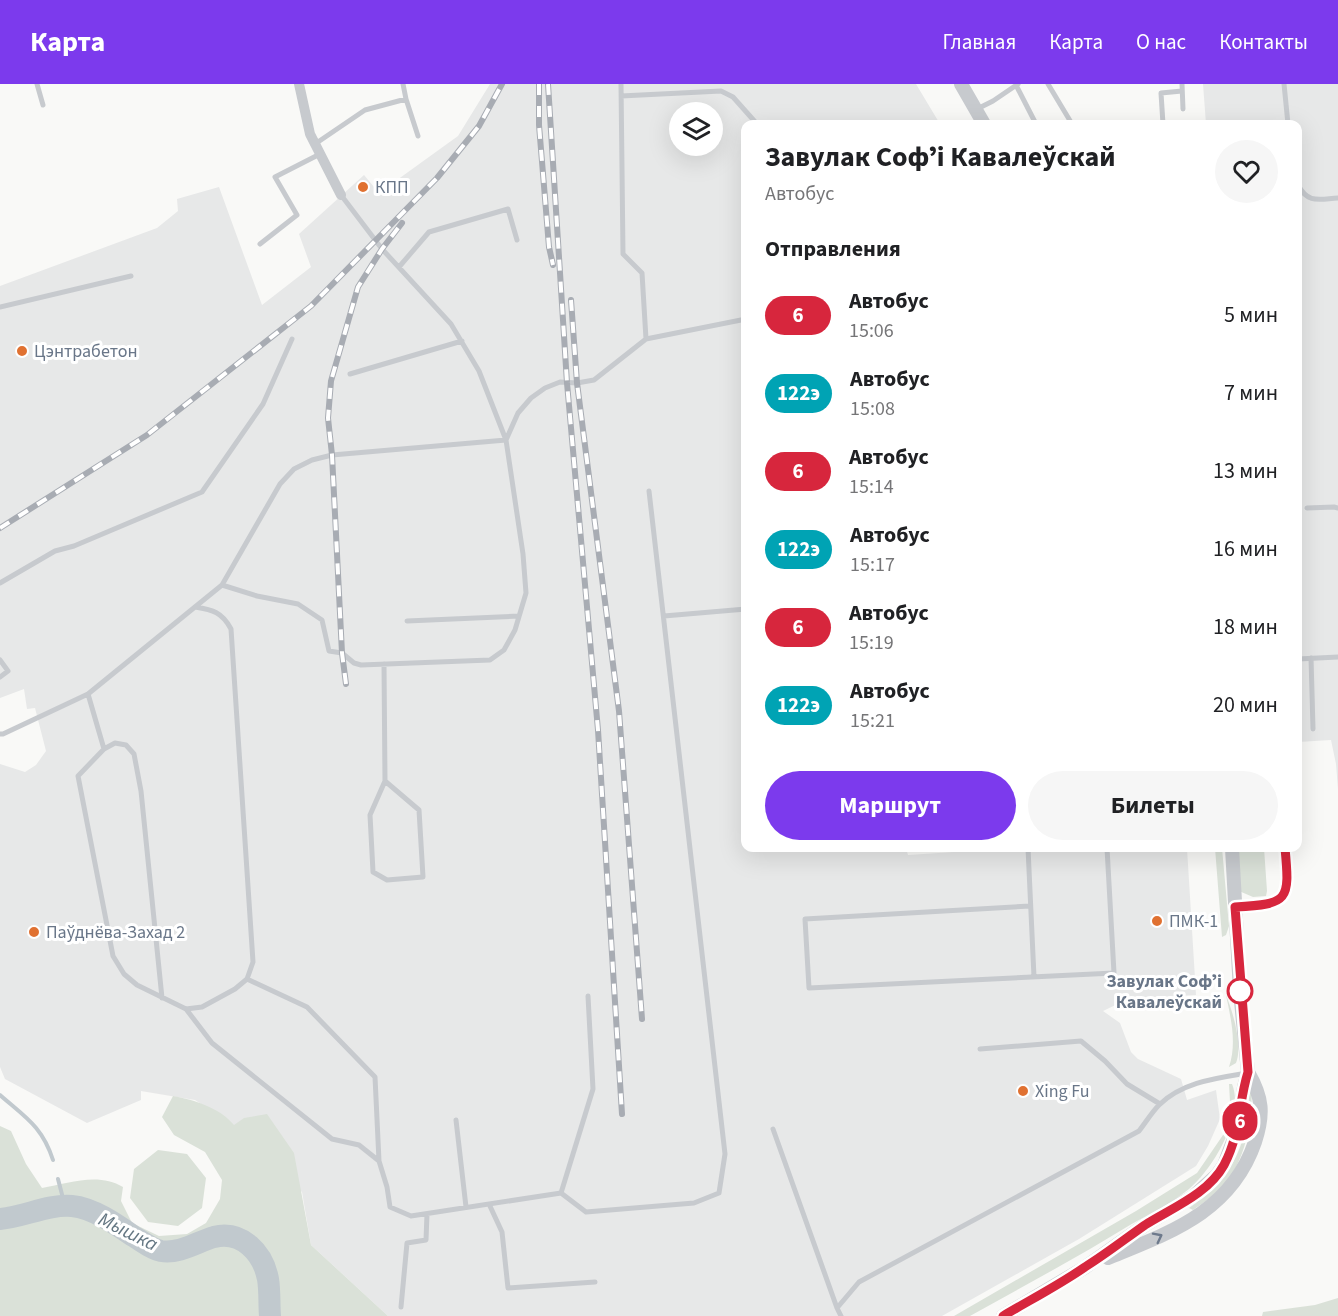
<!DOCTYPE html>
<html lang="ru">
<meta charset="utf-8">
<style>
:root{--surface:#fff;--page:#f6f6f6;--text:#202124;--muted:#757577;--accent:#7c3aed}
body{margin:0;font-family:"Source Sans 3",sans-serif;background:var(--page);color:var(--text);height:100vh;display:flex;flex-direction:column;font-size:22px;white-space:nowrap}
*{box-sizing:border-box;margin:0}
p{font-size:20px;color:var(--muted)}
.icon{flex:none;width:33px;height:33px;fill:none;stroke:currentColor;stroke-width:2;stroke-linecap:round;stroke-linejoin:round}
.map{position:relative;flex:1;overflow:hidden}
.details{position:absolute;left:741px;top:36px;width:561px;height:732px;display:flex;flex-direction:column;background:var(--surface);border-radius:12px;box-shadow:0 6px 24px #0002}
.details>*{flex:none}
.badge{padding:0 12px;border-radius:20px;font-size:21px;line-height:39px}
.buttons{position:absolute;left:669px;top:18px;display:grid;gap:12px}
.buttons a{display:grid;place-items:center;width:54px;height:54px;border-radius:50%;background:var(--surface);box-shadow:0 6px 24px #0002;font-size:30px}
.map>.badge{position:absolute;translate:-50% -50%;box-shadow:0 0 0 3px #fff}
h2{padding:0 24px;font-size:22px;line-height:54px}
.round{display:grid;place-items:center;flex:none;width:63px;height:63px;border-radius:32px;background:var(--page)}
.summary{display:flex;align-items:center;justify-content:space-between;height:102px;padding:0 24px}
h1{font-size:28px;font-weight:700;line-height:45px}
.button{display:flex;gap:12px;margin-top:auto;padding:12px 24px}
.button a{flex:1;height:69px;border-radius:36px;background:var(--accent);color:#fff;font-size:24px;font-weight:700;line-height:69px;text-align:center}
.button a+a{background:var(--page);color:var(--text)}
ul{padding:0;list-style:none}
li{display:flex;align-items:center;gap:18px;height:78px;padding:0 24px}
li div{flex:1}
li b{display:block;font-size:22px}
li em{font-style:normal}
li .badge{min-width:66px;font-weight:700;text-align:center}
header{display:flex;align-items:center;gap:36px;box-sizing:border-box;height:84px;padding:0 30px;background:var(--accent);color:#fff}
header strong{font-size:28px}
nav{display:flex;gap:33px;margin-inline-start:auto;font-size:21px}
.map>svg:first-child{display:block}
.built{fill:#e7e8e8;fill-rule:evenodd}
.green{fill:#dae1d8}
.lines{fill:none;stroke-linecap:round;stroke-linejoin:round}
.stream{stroke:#c1c9ce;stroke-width:4}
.river{stroke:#c1c9ce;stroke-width:22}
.service{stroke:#c7cace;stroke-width:5}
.minor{stroke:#c7cace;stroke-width:10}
.tertiary{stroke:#c7cace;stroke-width:14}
.rail-casing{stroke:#a8acb3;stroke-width:6}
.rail{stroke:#fff;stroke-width:4;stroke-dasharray:11;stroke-linecap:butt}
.oneway{stroke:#6e7a8c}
.line-casing{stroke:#fff;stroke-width:14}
.line{stroke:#d7263d;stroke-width:9}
.poi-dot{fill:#e07131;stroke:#fff;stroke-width:2}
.stop-dot{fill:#fff;stroke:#d7263d;stroke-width:3}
.labels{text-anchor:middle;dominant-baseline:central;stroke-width:6;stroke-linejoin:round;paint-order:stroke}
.poi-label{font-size:18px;fill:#697688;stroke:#fff;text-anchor:start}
.stop-label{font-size:18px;font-weight:bold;fill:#697688;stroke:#fff;text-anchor:end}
.water-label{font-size:20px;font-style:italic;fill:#657783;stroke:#fff}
</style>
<header>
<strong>Карта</strong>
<nav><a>Главная</a><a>Карта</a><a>О нас</a><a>Контакты</a></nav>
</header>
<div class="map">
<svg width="1338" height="1232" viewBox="0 0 1338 1232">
<rect width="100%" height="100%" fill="#f9f9f7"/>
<path class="built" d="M490 0H916L940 40H746V764H906L908 771 1015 764H1187L1196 911 1128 915 1103 927 1120 939 1131 968 1138 975 1181 995 1187 1016 1216 1006 1220 1035 1208 1062 1196 1082 1079 1155 942 1232H388L311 1161 302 1108 234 1042 195 1016 141 1007V1016L87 1039 5 995 0 983V680L25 688 36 681 46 667 35 624 27 625 24 605 0 614V202L157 144 178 127 177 115 219 103 262 221 311 183 299 150 364 91 379 109 458 52ZM680 28H712V62H680Z
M1203 0H1338V705L1336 680 1331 656 1298 658V40H1206Z"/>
<path class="green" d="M1215 764H1222L1229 842 1226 851 1222 853Z
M1237 764H1264L1267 807 1266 812 1253 813 1239 807Z
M1226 911C1233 928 1243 962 1236 979L1229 983C1237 959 1231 935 1226 911Z
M1229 1000H1232C1245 1031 1213 1085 1189 1105 1172 1119 1150 1130 1130 1141 1078 1173 1024 1202 970 1232H954L1136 1127 1197 1089 1223 1051 1230 1018Z
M1251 1002C1254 1033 1245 1080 1222 1103 1214 1112 1203 1119 1193 1126L1189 1124C1232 1095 1252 1056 1247 1004Z
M173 1012C195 1016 220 1024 234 1041L244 1034 267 1030 294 1069 311 1161 388 1232H0V1042L11 1047 26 1080 42 1104C68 1099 99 1088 123 1103L121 1117 132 1139 159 1152 187 1150 206 1139 220 1115 222 1096 205 1068 174 1051 162 1033Z
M158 1066 187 1070 206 1094 202 1124 178 1142 148 1138 130 1114 134 1085Z
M1338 1214V1232H1262L1263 1228 1315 1221Z"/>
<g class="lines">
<path class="stream" d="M0 1011C25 1033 42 1042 53 1076
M58 1095 65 1122"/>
<path class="river" d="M0 1135C24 1133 48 1120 72 1122 93 1124 116 1140 133 1152 142 1157 151 1165 161 1167 180 1170 197 1158 214 1153 242 1146 263 1169 268 1195 270 1207 269 1220 270 1232"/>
<path class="service" d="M37 0 43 21
M403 0 406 15
M621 0 623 170 642 189 646 255
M1048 0 1072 40
M1182 0 1183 25
M1284 0 1288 40
M1016 1 1036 40
M621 12 721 7 733 13 757 40
M977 25 993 17 1018 0
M1163 40 1161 9 1182 7
M315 60 365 26 406 15 418 52
M1298 101C1308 120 1319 115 1338 114
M260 160 297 131 275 93 320 70
M399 183 429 148 508 125 517 156
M0 223 131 192
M350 290 462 257
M506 356 518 329 531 314 545 304 560 298 577 299 594 296 646 255 746 235
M1307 424 1334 423 1338 424
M0 499 55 467 74 462 202 408 263 320 292 255
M222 501 257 512 298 520 322 536 329 567 342 569 354 579 361 581 490 576 504 566 515 546 526 509 523 470 506 356 479 287 451 240 382 165 341 111
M664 532 746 525
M407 537 519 532
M1311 574 1313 645
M1298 575 1338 573
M0 576 8 587 0 593
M384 580 385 697 370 731 373 788 387 796 423 793 419 726 385 697
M88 610 104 665 78 692 113 872 124 890 137 901 186 925 202 923 235 905 247 895 253 878 231 545C222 528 213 526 195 523
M0 650H3L88 610 222 501 280 400 294 385 312 376 332 371 506 356
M104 665 115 659 126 661 134 670 141 707 162 914
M1028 764 1034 893
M1030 822 805 835 809 904 1114 889 1107 764
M1237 822C1247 822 1261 823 1271 820 1294 813 1286 781 1285 764
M247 895 307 923 375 993 379 1077
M186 925 212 959 332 1055 359 1061 379 1077 387 1103 390 1123 411 1132 561 1109 593 1005 588 912
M980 965 1081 957 1105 977 1127 1000 1160 1020
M456 1036 466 1123
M773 1045 837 1224
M561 1109 586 1128 694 1119 719 1109 725 1070 649 407
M489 1120 502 1148 508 1204 595 1198
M401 1223 407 1159 426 1156 427 1130
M841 1232 837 1224 859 1198 1139 1047C1146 1038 1152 1028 1159 1021 1182 998 1217 994 1247 989"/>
<path class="minor" d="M299 0 310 50 341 111"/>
<path class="tertiary" d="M961 0 984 40
M1108 1174C1171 1148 1231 1128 1255 1058 1264 1030 1263 1014 1248 988
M1003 1232 1084 1184 1145 1141 1194 1112 1217 1091 1224 1081 1237 1047 1244 1003 1248 988 1240 907 1232 764"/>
<defs>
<path id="rail" d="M539 0V41L549 163 553 181
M548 0 567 299 598 646 622 1030
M571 216 577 299 619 627 642 935
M0 444 147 351 311 222 437 94 479 42 502 0
M346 600 342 569 332 371 328 334 331 297 358 203 382 165 402 139"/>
</defs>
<use href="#rail" class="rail-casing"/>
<use href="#rail" class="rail"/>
</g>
<defs><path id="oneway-chevron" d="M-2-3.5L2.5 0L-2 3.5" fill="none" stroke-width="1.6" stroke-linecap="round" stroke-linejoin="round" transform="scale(1.5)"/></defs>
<use class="oneway" href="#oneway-chevron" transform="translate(1158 1153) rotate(-27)"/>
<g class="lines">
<defs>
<path id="line" d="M1003 1232C1030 1216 1059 1201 1085 1183 1106 1170 1125 1155 1145 1141 1172 1124 1208 1110 1224 1081 1241 1049 1238 1020 1248 988L1235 823C1289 820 1290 817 1285 764"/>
</defs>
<use href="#line" class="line-casing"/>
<use href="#line" class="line"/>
</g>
<g class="poi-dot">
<circle cx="363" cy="103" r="6"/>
<circle cx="22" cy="267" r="6"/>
<circle cx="1157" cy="837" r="6"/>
<circle cx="34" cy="848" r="6"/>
<circle cx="1023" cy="1007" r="6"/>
</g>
<circle class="stop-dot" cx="1240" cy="907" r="12"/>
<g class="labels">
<g class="poi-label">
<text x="375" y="103">КПП</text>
<text x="34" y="267">Цэнтрабетон</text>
<text x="1169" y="837">ПМК-1</text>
<text x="46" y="848">Паўднёва-Захад 2</text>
<text x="1035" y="1007">Xing Fu</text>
</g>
<g class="stop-label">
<text x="1222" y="897">Завулак Софʼі<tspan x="1222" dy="21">Кавалеўскай</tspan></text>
</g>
<g class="water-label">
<text transform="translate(128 1148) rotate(26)">Мышка</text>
</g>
</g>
</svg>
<div class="buttons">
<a><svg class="icon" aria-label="layers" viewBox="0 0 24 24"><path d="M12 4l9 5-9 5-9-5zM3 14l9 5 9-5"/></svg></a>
</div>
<b class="badge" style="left:1240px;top:1037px;background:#d7263d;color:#fff">6</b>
<section class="details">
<div class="summary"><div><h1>Завулак Софʼі Кавалеўскай</h1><p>Автобус</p></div><a class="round"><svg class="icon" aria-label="heart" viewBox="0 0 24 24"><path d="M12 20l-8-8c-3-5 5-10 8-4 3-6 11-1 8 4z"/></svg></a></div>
<h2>Отправления</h2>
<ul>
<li><span class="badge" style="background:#d7263d;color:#fff">6</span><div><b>Автобус</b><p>15:06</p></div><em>5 мин</em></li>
<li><span class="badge" style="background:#00a3b4;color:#fff">122э</span><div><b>Автобус</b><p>15:08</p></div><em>7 мин</em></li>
<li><span class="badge" style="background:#d7263d;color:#fff">6</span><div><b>Автобус</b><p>15:14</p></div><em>13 мин</em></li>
<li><span class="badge" style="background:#00a3b4;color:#fff">122э</span><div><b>Автобус</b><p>15:17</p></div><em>16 мин</em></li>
<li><span class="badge" style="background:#d7263d;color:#fff">6</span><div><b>Автобус</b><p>15:19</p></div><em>18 мин</em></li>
<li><span class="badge" style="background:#00a3b4;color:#fff">122э</span><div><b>Автобус</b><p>15:21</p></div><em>20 мин</em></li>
</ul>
<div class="button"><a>Маршрут</a><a>Билеты</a></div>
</section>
</div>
